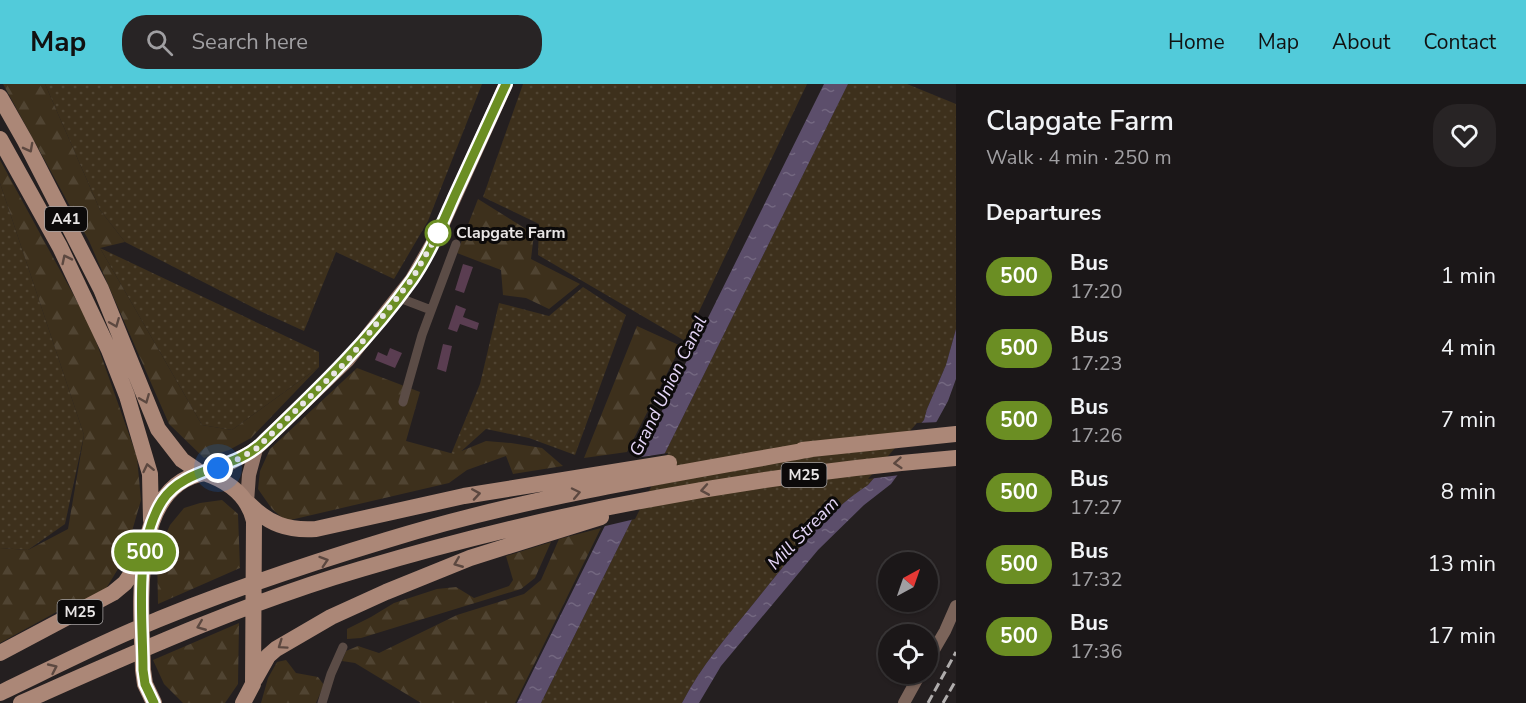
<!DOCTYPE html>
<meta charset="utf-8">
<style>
:root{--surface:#1b1718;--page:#282425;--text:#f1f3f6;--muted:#a09fa2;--line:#393637;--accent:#52cbda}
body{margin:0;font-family:"Nunito Sans",sans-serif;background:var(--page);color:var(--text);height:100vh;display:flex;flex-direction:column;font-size:22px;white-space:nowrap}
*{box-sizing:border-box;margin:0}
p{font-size:20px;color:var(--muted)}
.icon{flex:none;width:33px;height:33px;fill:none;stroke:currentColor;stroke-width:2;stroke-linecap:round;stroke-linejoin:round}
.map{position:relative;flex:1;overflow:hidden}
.panel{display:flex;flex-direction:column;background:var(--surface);width:570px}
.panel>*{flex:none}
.badge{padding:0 12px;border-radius:20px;font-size:21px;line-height:39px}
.needle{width:39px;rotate:40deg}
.buttons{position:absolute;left:878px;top:468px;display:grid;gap:12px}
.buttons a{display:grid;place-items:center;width:60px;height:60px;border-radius:50%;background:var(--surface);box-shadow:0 2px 4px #0004,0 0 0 2px var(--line);font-size:30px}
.you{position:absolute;width:30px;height:30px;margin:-15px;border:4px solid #fff;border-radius:50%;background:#1a73e8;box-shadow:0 0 0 9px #1a73e833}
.map>.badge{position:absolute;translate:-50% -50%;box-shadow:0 0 0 3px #fff}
h2{padding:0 30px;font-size:22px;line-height:54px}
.round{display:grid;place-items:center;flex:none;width:63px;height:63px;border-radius:24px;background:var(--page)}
.head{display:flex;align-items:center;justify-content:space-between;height:102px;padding:0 30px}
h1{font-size:28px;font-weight:600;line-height:45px}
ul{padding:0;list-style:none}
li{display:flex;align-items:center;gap:18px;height:72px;padding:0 30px}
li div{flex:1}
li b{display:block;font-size:22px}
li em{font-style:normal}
li .badge{min-width:66px;font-weight:700;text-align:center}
header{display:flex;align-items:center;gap:36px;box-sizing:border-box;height:84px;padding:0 30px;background:var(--accent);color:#111}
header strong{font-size:28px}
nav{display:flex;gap:33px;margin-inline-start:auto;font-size:21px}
.search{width:420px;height:54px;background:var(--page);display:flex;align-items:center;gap:15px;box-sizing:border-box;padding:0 21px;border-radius:24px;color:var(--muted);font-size:22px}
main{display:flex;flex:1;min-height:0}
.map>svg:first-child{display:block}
.grass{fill:url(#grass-dots)}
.forest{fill:url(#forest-firs)}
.water{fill:url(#water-ripples)}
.pier{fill:#241f20}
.building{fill:#5a3d51}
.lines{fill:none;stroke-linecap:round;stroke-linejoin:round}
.street{stroke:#5b4c46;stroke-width:9}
.secondary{stroke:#7b645a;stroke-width:12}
.primary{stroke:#957669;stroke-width:14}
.highway{stroke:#ab8777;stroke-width:16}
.rail{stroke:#afacac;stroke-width:3;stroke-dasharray:9 4.5;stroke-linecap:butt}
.oneway{stroke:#5c4840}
.line-casing{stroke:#fff;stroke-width:14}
.line{stroke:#6b8e23;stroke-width:9}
.walk{stroke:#e8e5e5;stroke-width:6;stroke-dasharray:0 10.8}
.stop-dot{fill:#fff;stroke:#6b8e23;stroke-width:3}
.labels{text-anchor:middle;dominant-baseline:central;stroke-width:6;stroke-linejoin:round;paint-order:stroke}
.shield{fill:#0c0a0a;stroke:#a6a3a3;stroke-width:1.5}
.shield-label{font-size:15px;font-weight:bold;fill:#e8e5e5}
.stop-label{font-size:16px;font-weight:bold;fill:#e8e5e5;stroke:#0c0a0a;text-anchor:start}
.water-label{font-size:18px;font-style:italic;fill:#e4d5f7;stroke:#0c0a0a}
</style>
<header>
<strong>Map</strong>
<div class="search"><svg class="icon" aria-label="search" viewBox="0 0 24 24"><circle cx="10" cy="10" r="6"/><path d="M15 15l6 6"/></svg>Search here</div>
<nav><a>Home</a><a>Map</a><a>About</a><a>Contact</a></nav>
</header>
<main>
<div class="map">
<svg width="956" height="619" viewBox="0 0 956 619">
<defs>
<pattern id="grass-dots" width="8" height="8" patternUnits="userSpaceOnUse" patternTransform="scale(1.5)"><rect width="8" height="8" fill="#3d301c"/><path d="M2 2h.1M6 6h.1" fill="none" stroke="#504432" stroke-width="1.8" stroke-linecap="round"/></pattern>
<pattern id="forest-firs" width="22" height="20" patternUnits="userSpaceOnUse" patternTransform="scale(1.5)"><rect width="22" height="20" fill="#3d301c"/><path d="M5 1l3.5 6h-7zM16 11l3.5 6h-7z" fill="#504432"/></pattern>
<pattern id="water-ripples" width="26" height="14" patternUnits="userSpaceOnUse" patternTransform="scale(1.5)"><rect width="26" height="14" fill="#5c4e6b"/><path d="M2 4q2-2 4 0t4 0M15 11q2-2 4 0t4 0" fill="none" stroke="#736780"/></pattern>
</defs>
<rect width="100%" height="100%" fill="#241f20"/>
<path class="grass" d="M45 0H482L428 137 394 195 336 168 304 247 260 227 125 158 100 126Z
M523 0H807L685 257 538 171 539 140 483 113Z
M848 0H907L956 20V245L946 281 927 325 924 336 868 401C822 431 788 477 754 519 728 551 701 582 682 619H541Z
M0 99 84 351 65 440 28 466 0 464Z
M100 164 319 268V283L232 346 202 341Z
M583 203 626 231 575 371 529 354 486 345 447 380 480 300 499 219 549 232Z"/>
<path class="forest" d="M3 0H45L100 126 125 158 100 164 202 341 232 346 319 283 251 354 229 366 204 374 169 340 89 157Z
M0 76 91 243 137 373 141 416 124 475 104 508 62 525 0 559V464L28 466 68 445 84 351 0 99Z
M478 115 534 150 531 175 580 200 549 225 526 214 503 211 501 186 457 169Z
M637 242 681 262 627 368 584 374Z
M357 284 420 308 406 357 454 370 486 357 511 359 542 364 563 382 513 390 506 372 467 386 449 399 286 437 272 425 258 405 260 387 270 365Z
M222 416 238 430 240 484 158 520 157 470 170 441 184 424 200 419Z
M601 444 515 619H421L355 579 342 577 346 567 358 562 379 569 457 531 524 510 541 496 559 455Z
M551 458 535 494 521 505 361 554 347 555V545L371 533 394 519 437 505 456 503 474 514 509 502 513 496 506 472Z
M239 539 238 600 225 619H183L164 600 153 576Z
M286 576 296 589 318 593 324 601 316 619H261L268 594 277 578Z"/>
<path class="water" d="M824 0H848L541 619H517Z
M956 245V295L948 317 937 337 891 400 864 421 818 466 721 582 699 619H682C701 582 728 551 754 519 788 477 822 431 868 401L924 336 927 325 946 281Z"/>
<path class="pier" d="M940 338 900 391 868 395 917 339Z
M668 369 635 435 601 443 635 374Z"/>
<path class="building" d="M463 180 473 183 464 209 455 206Z
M456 221 466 225 463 233 479 239 477 246 460 240 457 248 448 245Z
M443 260 452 262 446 288 437 285Z
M390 264 402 269 395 284 375 276 378 268 387 272Z"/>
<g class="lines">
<path class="street" d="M397 213 431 226
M403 318 422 251 456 160
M322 619 331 590 343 563"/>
<path class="secondary" d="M927 578 945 547 956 522
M904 619 920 590"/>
<path class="primary" d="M204 389 231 379 256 365 348 276 412 195 440 146 506 0
M247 418 249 391 256 365"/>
<path class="highway" d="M0 13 25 57 101 205 158 345 182 376 201 389
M0 55 60 163 109 266 127 312 150 390 151 436
M802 366 956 350
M249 420C269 440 288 447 316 445L464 412 669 379
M0 569 113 509 125 499 143 472
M255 595 268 572 276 565 331 533 386 508 470 474 601 433
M0 609C44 588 87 566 131 547 214 511 301 482 387 456 526 413 670 391 813 365
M21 619C132 570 244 519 361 485 555 427 755 391 956 374
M154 619 145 600 143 586C142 531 127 402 204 389 228 397 248 411 254 437L253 600 243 619"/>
<path class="rail" d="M928 619 956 568
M943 619 956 596"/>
</g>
<defs><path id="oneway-chevron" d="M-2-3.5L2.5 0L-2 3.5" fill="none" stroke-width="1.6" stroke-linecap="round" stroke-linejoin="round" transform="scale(1.5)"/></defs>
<g class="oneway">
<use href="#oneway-chevron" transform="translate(29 64) rotate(62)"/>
<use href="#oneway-chevron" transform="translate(66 175) rotate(-116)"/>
<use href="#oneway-chevron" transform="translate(115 239) rotate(68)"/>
<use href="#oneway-chevron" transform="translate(145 315) rotate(68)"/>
<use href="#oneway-chevron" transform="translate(898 379) rotate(175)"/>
<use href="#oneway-chevron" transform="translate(148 384) rotate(-102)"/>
<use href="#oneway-chevron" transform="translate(705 406) rotate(170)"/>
<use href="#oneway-chevron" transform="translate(576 409) rotate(-12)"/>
<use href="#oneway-chevron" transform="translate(476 410) rotate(-9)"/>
<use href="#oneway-chevron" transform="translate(324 477) rotate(-18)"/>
<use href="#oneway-chevron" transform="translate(458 479) rotate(158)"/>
<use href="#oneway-chevron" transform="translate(201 542) rotate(158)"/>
<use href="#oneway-chevron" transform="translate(282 561) rotate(145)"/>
<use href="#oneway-chevron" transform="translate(53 584) rotate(-25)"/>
</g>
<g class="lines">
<defs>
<path id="line" d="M154 619 145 600 143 586C143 535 133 463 162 417 185 382 233 387 262 359 315 308 369 257 412 196 430 170 442 140 455 111 472 74 489 37 506 0"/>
</defs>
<use href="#line" class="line-casing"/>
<use href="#line" class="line"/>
<path class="walk" d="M218 384 231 379 256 365 348 276 412 195 440 146 438 149"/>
</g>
<circle class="stop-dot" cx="438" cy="149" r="12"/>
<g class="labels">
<g class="shield">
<rect x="45" y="123" width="42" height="24" rx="4.5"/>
<rect x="781.5" y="379" width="45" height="24" rx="4.5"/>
<rect x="57.5" y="516" width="45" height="24" rx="4.5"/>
</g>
<g class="shield-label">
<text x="66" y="135">A41</text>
<text x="804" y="391">M25</text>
<text x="80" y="528">M25</text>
</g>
<g class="stop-label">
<text x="456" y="149">Clapgate Farm</text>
</g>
<g class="water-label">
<text transform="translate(668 302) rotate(-64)">Grand Union Canal</text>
<text transform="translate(803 449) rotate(-46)">Mill Stream</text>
</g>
</g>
</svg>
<div class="buttons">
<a><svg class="needle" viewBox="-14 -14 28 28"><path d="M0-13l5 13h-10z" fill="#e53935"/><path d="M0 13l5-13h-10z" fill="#a09fa2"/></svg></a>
<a><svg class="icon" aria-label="locate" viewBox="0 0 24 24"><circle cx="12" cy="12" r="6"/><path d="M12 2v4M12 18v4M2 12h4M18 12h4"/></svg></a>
</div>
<div class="you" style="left:218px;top:384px"></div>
<b class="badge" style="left:145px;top:468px;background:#6b8e23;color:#fff">500</b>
</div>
<section class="panel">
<div class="head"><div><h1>Clapgate Farm</h1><p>Walk · 4 min · 250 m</p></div><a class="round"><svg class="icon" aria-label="heart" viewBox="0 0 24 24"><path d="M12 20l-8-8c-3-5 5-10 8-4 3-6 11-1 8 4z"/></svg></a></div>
<h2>Departures</h2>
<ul>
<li><span class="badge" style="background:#6b8e23;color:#fff">500</span><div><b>Bus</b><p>17:20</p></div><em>1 min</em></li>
<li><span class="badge" style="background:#6b8e23;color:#fff">500</span><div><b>Bus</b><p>17:23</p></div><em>4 min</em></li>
<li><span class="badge" style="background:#6b8e23;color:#fff">500</span><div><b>Bus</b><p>17:26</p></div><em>7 min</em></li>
<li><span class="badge" style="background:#6b8e23;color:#fff">500</span><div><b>Bus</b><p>17:27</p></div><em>8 min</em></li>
<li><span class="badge" style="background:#6b8e23;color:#fff">500</span><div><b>Bus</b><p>17:32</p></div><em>13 min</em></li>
<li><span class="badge" style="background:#6b8e23;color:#fff">500</span><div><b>Bus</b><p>17:36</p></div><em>17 min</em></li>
</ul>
</section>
</main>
